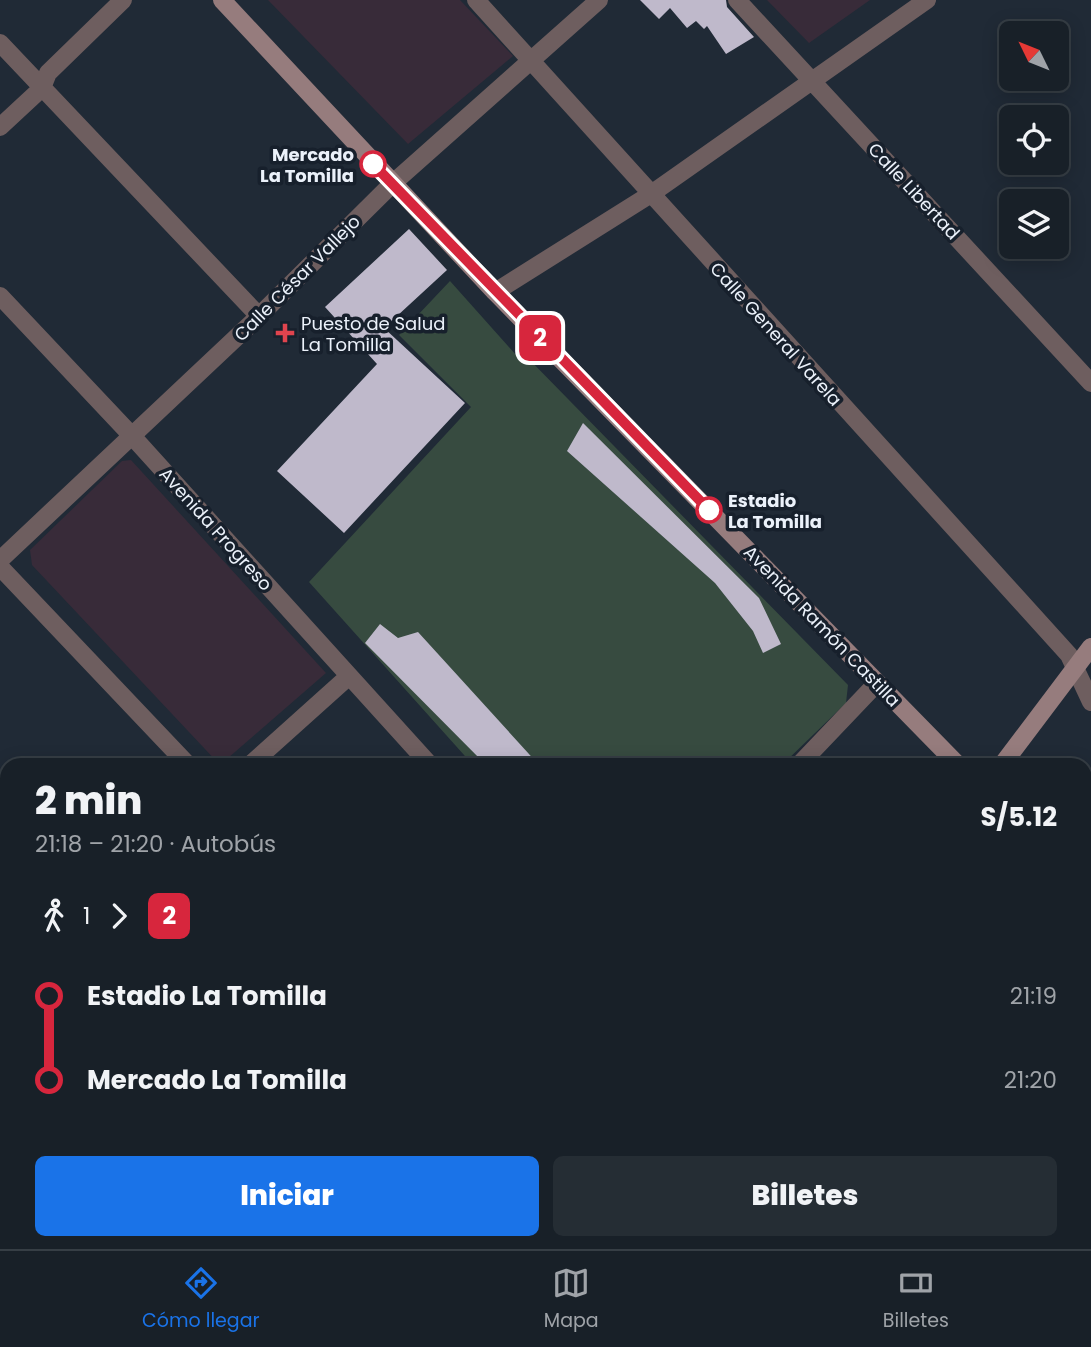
<!DOCTYPE html>
<html lang="es">
<meta charset="utf-8">
<style>
:root{--surface:#182028;--page:#252d34;--text:#f1f3f6;--muted:#9fa3a8;--line:#363e45;--accent:#1a73e8}
body{margin:0;font-family:Poppins,sans-serif;background:var(--page);color:var(--text);height:100vh;display:flex;flex-direction:column;font-size:26px;white-space:nowrap}
*{box-sizing:border-box;margin:0}
p{font-size:23px;color:var(--muted)}
.icon{flex:none;width:38px;height:38px;fill:none;stroke:currentColor;stroke-width:2;stroke-linecap:round;stroke-linejoin:round}
.map{position:relative;flex:1;overflow:hidden}
.sheet{position:absolute;left:0px;top:758px;width:1092px;height:492px;display:flex;flex-direction:column;background:var(--surface);border-radius:21px 21px 0 0;box-shadow:0 4px 18px #0003,0 0 0 2px var(--line)}
.sheet>*{flex:none}
.badge{padding:0 14px;border-radius:10px;font-size:24px;line-height:46px}
.needle{width:46px;rotate:313deg}
.buttons{position:absolute;left:999px;top:21px;display:grid;gap:14px}
.buttons a{display:grid;place-items:center;width:70px;height:70px;border-radius:10px;background:var(--surface);box-shadow:0 4px 18px #0003,0 0 0 2px var(--line);font-size:35px}
.map>.badge{position:absolute;translate:-50% -50%;box-shadow:0 0 0 4px #fff}
.legs{display:flex;align-items:center;gap:10px;height:77px;padding:0 35px;font-size:23px}
.legs p{margin-inline-start:auto}
.overview{display:flex;align-items:center;justify-content:space-between;height:119px;padding:0 35px}
h1{font-size:38px;font-weight:800;line-height:52px}
.cta{display:flex;gap:14px;margin-top:auto;padding:14px 35px}
.cta a{flex:1;height:80px;border-radius:10px;background:var(--accent);color:#fff;font-size:28px;font-weight:800;line-height:80px;text-align:center}
.cta a+a{background:var(--page);color:var(--text)}
ul{padding:0 35px;list-style:none}
li{display:flex;align-items:center;gap:24px;height:84px;font-size:26px}
li i{display:grid;place-items:center;width:10px;height:100%;margin:0 9px;background:currentColor}
li i::after{content:'';width:18px;height:18px;margin:-9px;border:5px solid;border-radius:50%;background:var(--surface)}
li p{margin-inline-start:auto}
li:first-child i{background:linear-gradient(#0000 50%,currentColor 0)}
li:last-child i{background:linear-gradient(currentColor 50%,#0000 0)}
.tabs{display:flex;justify-content:space-around;align-items:center;height:98px;border-top:2px solid var(--line);background:var(--surface);font-size:19px;color:var(--muted)}
.tabs a{display:grid;justify-items:center;gap:4px}
.tabs .current{color:var(--accent)}
.map>svg:first-child{display:block}
.education{fill:#382b39}
.green{fill:#374b40}
.building{fill:#bfb9cb}
.lines{fill:none;stroke-linecap:round;stroke-linejoin:round}
.minor{stroke:#6e5e5f;stroke-width:18}
.tertiary{stroke:#6e5e5f;stroke-width:18}
.secondary{stroke:#967c7d;stroke-width:18}
.line-1-casing{stroke:#fff;stroke-width:16}
.line-1{stroke:#d7263d;stroke-width:10}
.stop-1-dot{fill:#fff;stroke:#d7263d;stroke-width:3.5}
.health-dot{fill:#e0444e;stroke:#17202c;stroke-width:2.5}
.labels{text-anchor:middle;dominant-baseline:central;stroke-width:7;stroke-linejoin:round;paint-order:stroke}
.stop-label{font-size:18px;font-weight:bold;fill:#ebf1fa;stroke:#17202c;text-anchor:end}
.street-label{font-size:18px;fill:#ebf1fa;stroke:#17202c}
.poi-label{font-size:18px;fill:#ebf1fa;stroke:#17202c;text-anchor:start}
</style>
<div class="map">
<svg width="1091" height="1249" viewBox="0 0 1091 1249">
<rect width="100%" height="100%" fill="#202a36"/>
<path class="education" d="M268 0H460L513 56 408 144Z
M767 0H870L809 43Z
M131 460 326 673 220 765 32 565 30 550 122 461Z"/>
<path class="green" d="M450 281 517 356 522 352 848 685 846 703 782 765H473L309 582 471 407 399 335Z"/>
<path class="building" d="M640 0H726L727 7 754 37 726 54 707 26 704 29 696 21 687 28 670 8 659 19Z
M409 229 447 270 384 328 465 403 344 533 277 471 377 364 325 307Z
M583 423 759 598 781 644 763 653 753 631 715 583 567 451Z
M380 624 398 638 418 632 539 765H486L365 643Z"/>
<g class="lines">
<path class="minor" d="M476 0 1069 655 1091 702
M737 0 1091 383
M0 43 259 316
M0 127 42 88 48 73 123 0
M495 292 651 194 927 0
M0 296 133 437 430 765
M0 560 259 316 392 184 599 0
M0 567 188 765
M250 765 348 677
M0 826 7 833
M1085 1125 1091 1134
M162 1242 165 1249
M895 1242 896 1249
M437 1249 456 1242"/>
<path class="tertiary" d="M799 765 877 683
M0 1024 7 1032
M736 1242 738 1249"/>
<path class="secondary" d="M222 0 495 292 958 765
M1002 765 1091 647
M1085 895 1091 901"/>
</g>
<g class="lines">
<defs>
<path id="line-1" d="M373 164 709 510"/>
</defs>
<use href="#line-1" class="line-1-casing"/>
<use href="#line-1" class="line-1"/>
</g>
<g class="stop-1-dot">
<circle cx="373" cy="164" r="12"/>
<circle cx="709" cy="510" r="12"/>
</g>
<path class="health-dot" d="M281.5 322.5h7v7h7v7h-7v7h-7v-7h-7v-7h7z"/>
<g class="labels">
<g class="stop-label">
<text x="354" y="154">Mercado<tspan x="354" dy="21">La Tomilla</tspan></text>
<text x="728" y="500" text-anchor="start">Estadio<tspan x="728" dy="21">La Tomilla</tspan></text>
</g>
<g class="street-label">
<text transform="translate(914 191) rotate(47)">Calle Libertad</text>
<text transform="translate(297 278) rotate(-45)">Calle César Vallejo</text>
<text transform="translate(776 334) rotate(48)">Calle General Varela</text>
<text transform="translate(216 529) rotate(48)">Avenida Progreso</text>
<text transform="translate(822 626) rotate(46)">Avenida Ramón Castilla</text>
</g>
<g class="poi-label">
<text x="301" y="323">Puesto de Salud<tspan x="301" dy="21">La Tomilla</tspan></text>
</g>
</g>
</svg>
<div class="buttons">
<a><svg class="needle" viewBox="-14 -14 28 28"><path d="M0-13l5 13h-10z" fill="#e53935"/><path d="M0 13l5-13h-10z" fill="#9fa3a8"/></svg></a>
<a><svg class="icon" aria-label="locate" viewBox="0 0 24 24"><circle cx="12" cy="12" r="6"/><path d="M12 2v4M12 18v4M2 12h4M18 12h4"/></svg></a>
<a><svg class="icon" aria-label="layers" viewBox="0 0 24 24"><path d="M12 4l9 5-9 5-9-5zM3 14l9 5 9-5"/></svg></a>
</div>
<b class="badge" style="left:540px;top:338px;background:#d7263d;color:#fff">2</b>
<section class="sheet">
<div class="overview"><div><h1>2 min</h1><p>21:18 – 21:20 · Autobús</p></div><b>S/5.12</b></div>
<div class="legs"><svg class="icon" aria-label="walk" viewBox="0 0 24 24"><circle cx="13" cy="4" r="2"/><path d="M13 8l-2 6 4 7M11 14l-3 7M7 12l3-4h3l4 4"/></svg>1<svg class="icon" aria-label="forward" viewBox="0 0 24 24"><path d="M9 5l7 7-7 7"/></svg><b class="badge" style="background:#d7263d;color:#fff">2</b></div>
<ul>
<li><i style="color:#d7263d"></i><b>Estadio La Tomilla</b><p>21:19</p></li>
<li><i style="color:#d7263d"></i><b>Mercado La Tomilla</b><p>21:20</p></li>
</ul>
<div class="cta"><a>Iniciar</a><a>Billetes</a></div>
</section>
</div>
<nav class="tabs">
<a class="current"><svg class="icon" aria-label="directions" viewBox="0 0 24 24"><path d="M12 3l9 9-9 9-9-9zM9 14v-3h6M13 9l2 2-2 2"/></svg>Cómo llegar</a>
<a><svg class="icon" aria-label="map" viewBox="0 0 24 24"><path d="M3 6l6-2 6 2 6-2v14l-6 2-6-2-6 2zM9 4v14M15 6v14"/></svg>Mapa</a>
<a><svg class="icon" aria-label="tickets" viewBox="0 0 24 24"><path d="M3 7h18v10H3zM15 7v10"/></svg>Billetes</a>
</nav>
